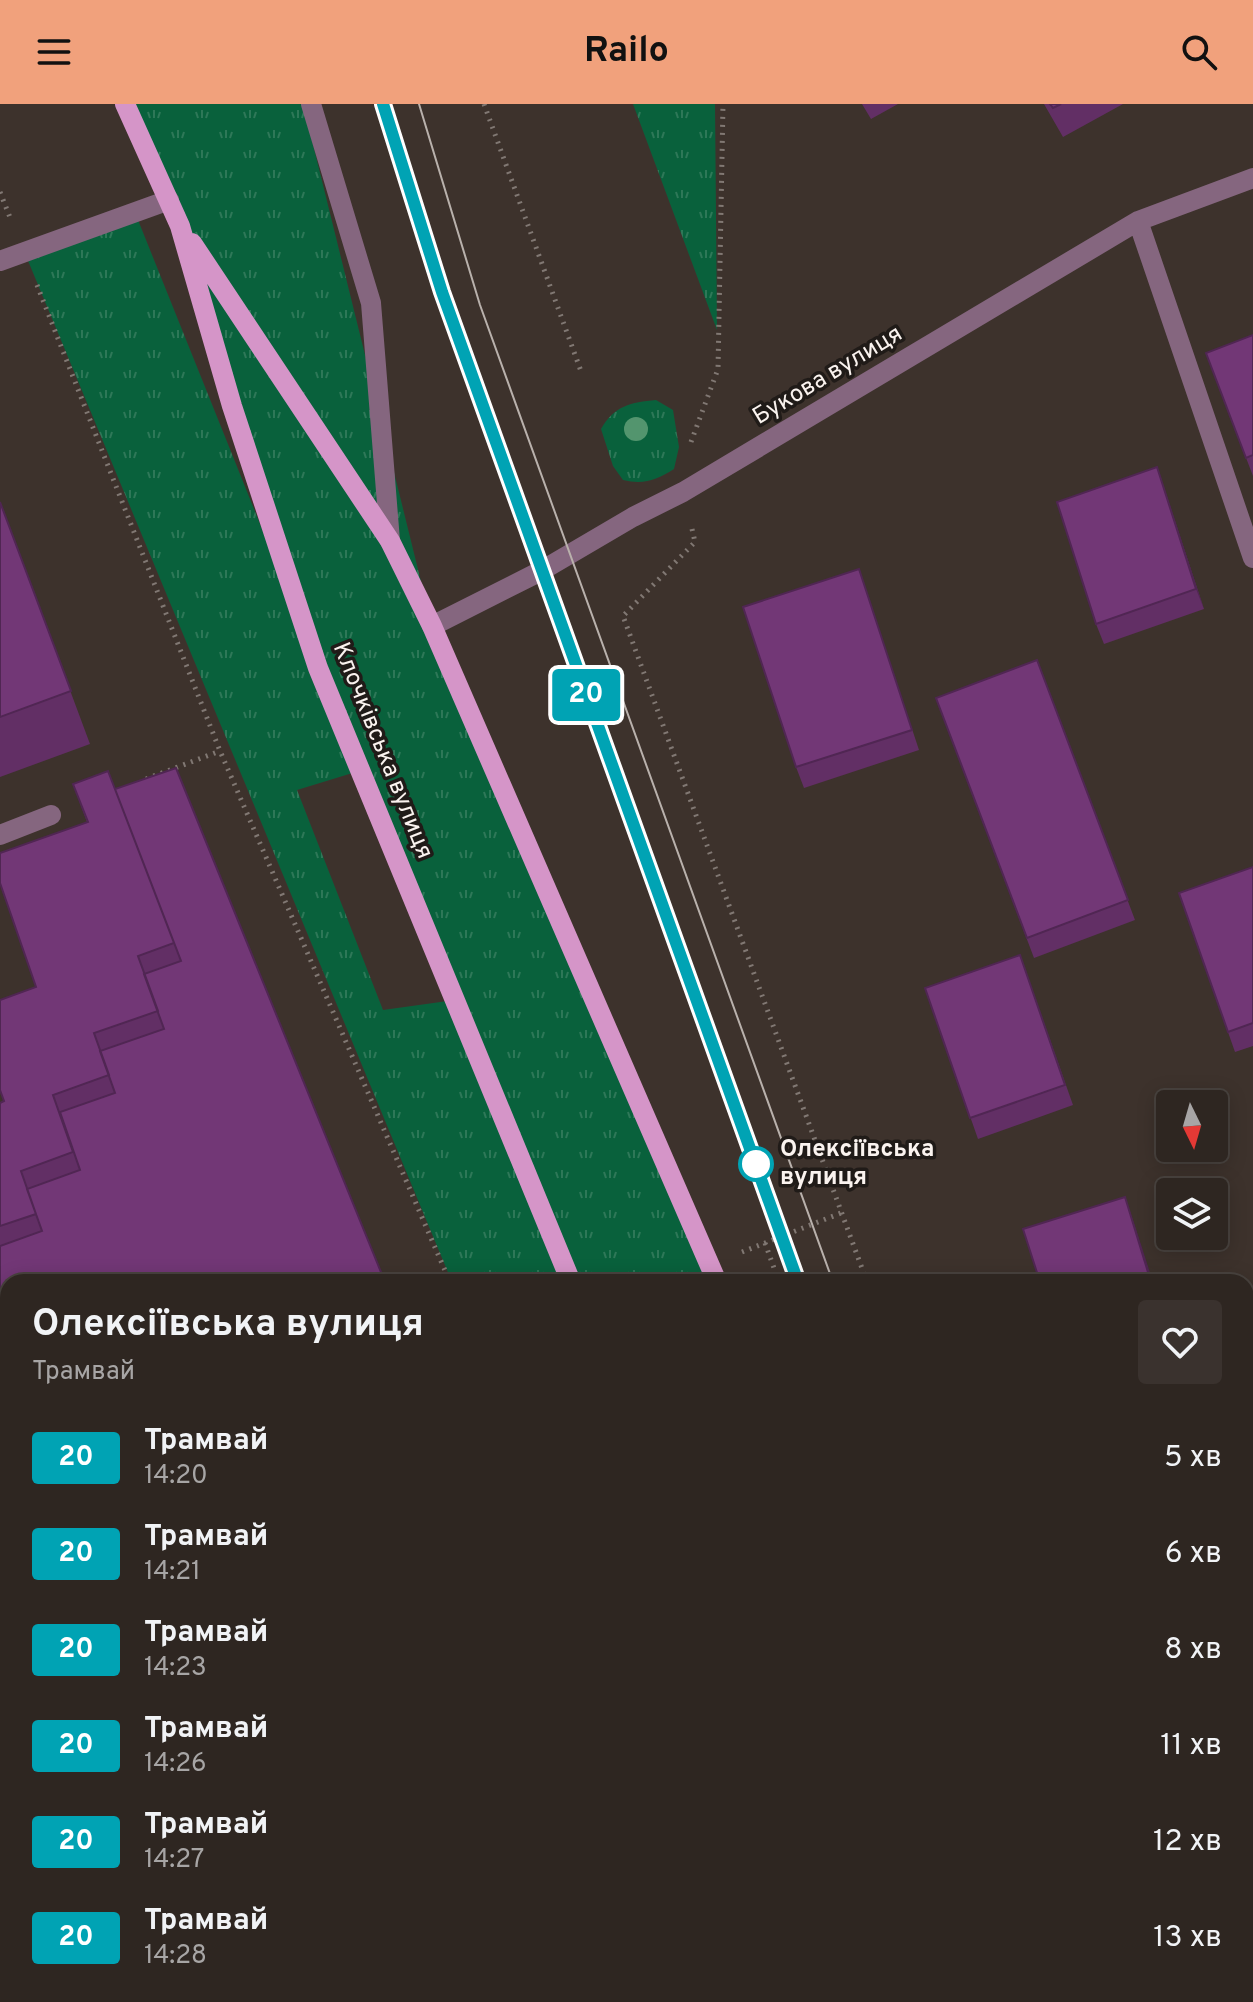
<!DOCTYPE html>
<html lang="uk">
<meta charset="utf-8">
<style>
:root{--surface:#2e2621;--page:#3a322e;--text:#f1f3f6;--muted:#a7a5a5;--line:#49433f;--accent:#f1a17c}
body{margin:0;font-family:Overpass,sans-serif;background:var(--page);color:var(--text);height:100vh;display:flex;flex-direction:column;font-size:30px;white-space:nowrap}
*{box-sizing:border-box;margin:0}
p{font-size:26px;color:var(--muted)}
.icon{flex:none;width:44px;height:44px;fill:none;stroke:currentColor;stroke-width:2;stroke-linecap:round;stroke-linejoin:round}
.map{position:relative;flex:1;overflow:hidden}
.sheet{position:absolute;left:0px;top:1170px;width:1254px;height:728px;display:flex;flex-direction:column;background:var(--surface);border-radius:24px 24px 0 0;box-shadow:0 4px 20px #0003,0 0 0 2px var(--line)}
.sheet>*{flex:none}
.badge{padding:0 16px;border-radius:6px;font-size:28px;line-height:52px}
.needle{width:52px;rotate:175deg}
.buttons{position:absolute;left:1156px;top:986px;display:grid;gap:16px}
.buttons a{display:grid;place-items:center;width:72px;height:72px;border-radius:8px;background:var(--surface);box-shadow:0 4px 20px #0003,0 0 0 2px var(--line);font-size:40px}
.map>.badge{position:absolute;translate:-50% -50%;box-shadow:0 0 0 4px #fff}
.round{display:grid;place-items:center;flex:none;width:84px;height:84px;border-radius:8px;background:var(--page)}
.summary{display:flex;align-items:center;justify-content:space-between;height:136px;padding:0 32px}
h1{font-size:38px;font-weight:700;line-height:60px}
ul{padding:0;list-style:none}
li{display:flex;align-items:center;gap:24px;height:96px;padding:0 32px}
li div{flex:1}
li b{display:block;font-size:30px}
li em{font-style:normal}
li .badge{min-width:88px;font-weight:700;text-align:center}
header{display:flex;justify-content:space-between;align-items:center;height:104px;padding:0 32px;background:var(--accent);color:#111;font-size:36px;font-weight:700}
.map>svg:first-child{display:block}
.grass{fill:url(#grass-tufts);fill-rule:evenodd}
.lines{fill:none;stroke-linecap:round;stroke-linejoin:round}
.path{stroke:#817873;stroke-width:5;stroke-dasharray:2 6;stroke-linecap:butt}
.lane{stroke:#85667f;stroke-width:20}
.street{stroke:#85667f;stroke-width:20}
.secondary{stroke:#b281a8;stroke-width:20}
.primary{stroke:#d595c8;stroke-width:20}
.tram{stroke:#b9b1ac;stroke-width:2}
.tree{fill:#53956e}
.wall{fill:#622f65}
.shaded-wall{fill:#502653}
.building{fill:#723776;stroke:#502653;stroke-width:2}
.line-casing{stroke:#fff;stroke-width:18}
.line{stroke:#00a3b4;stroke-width:12}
.stop-dot{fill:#fff;stroke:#00a3b4;stroke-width:4}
.labels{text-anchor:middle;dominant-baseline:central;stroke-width:7;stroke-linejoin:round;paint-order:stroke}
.street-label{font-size:24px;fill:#faf3ef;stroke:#201b18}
.stop-label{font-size:24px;font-weight:bold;fill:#faf3ef;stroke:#201b18;text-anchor:start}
</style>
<header><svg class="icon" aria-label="menu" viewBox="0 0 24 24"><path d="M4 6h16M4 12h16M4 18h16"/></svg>Railo<svg class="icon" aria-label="search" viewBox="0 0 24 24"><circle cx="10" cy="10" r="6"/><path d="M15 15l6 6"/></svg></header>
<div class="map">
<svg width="1253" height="1898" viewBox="0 0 1253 1898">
<defs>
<pattern id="grass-tufts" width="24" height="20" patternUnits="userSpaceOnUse" patternTransform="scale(2)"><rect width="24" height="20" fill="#09613c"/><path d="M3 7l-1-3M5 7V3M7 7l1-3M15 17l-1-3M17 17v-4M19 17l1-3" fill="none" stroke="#2e7858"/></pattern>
</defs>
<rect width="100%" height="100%" fill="#3d322c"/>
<path class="grass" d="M125 0H303L432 522 717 1178H452L24 147 136 111 311 547 180 122ZM359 667 455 896 383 906 297 686Z
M633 0H715L717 226Z
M656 296 673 306 679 343 674 365C656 376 644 381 623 376L613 362 601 325C614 302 631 298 656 296Z"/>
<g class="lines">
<path class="path" d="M484 0 582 270
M0 88 11 116
M37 181 220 647 450 1178
M691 338 718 265 723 0
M692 425 695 438 623 512 867 1178
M146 675 220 647
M765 1139 779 1178
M742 1148 841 1109
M662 1178 677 1173
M0 1433 8 1436
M709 1890 712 1898
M1117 1890 1120 1898"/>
<path class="lane" d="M0 157 169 96
M0 731 51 711"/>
<path class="street" d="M311 0 371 199 390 437
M1138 117 1253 454
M432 522 541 467 633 413 683 388 1138 117 1253 74"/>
<path class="secondary" d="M0 1485 8 1483"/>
<path class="primary" d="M125 0 180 122 232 302 318 564 571 1178
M192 139 390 437 432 522 717 1178
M826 1890 829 1898
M992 1890 994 1898"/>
<path class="tram" d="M383 0 432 160 798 1178
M419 0 480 201 833 1178
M1054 1890 1057 1898
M1089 1890 1092 1898"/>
</g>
<circle class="tree" cx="636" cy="325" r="12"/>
<path class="wall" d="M862 0H898L871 15Z
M1044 0H1123L1063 33Z
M1253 231V372L1217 278Z
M1157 363 1204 505 1104 540 1096 520Z
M0 398 90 640 0 673Z
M866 486 919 646 804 684 796 663Z
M1037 556 1135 816 1034 854 936 594Z
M73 680 115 685 385 1178 0 1214V999L4 997 36 883 87 718Z
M1253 763V942L1235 948 1179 789Z
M1020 851 1073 1001 978 1035 925 884Z
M1253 1508V1700L1246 1702V1511Z
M8 1612V1694L0 1698V1615Z
M333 1890H379L353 1898H336Z"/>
<path class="shaded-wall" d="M1157 363 1164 383 1204 505 1196 485Z
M1125 1093 1135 1122 1153 1178H1151Z"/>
<path class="building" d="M1050 0H1061L1053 4Z
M1253 231V351L1246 354 1206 249Z
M1157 363 1196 485 1096 520 1057 398Z
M0 398 71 587 0 613Z
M859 465 912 626 796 663 743 503Z
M1037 556 1128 796 1027 834 936 594Z
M176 664 385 1178H8V1238L0 1214V1142L42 1127 27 1085 80 1066 60 1008 115 989 100 947 164 925 144 870 181 857 115 685Z
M108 667 174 839 138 852 158 907 94 929 109 971 53 991 73 1048 21 1067 36 1110 0 1122V999L4 997 0 986V896L36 883 0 779V749L88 718 73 680Z
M1253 763V919L1228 928 1179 789Z
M1020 851 1065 981 970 1014 925 884Z
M1125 1093 1151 1178H1040L1023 1125Z
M1253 1508V1677L1246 1679V1511Z
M8 1612V1671L0 1674V1615Z"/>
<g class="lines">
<defs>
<path id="line" d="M383 0 442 188 798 1178"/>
</defs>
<use href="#line" class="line-casing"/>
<use href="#line" class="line"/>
</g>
<circle class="stop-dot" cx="756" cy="1060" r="16"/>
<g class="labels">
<g class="street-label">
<text transform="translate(828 272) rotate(-31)">Букова вулиця</text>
<text transform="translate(382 647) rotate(68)">Клочківська вулиця</text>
</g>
<g class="stop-label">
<text x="780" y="1046">Олексіївська<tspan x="780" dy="28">вулиця</tspan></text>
</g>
</g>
</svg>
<div class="buttons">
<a><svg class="needle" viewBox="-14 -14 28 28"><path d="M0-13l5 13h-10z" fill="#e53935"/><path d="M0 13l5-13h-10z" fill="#a7a5a5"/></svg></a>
<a><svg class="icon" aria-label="layers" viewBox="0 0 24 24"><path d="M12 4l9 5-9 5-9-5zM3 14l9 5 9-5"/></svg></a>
</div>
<b class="badge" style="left:586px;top:591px;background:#00a3b4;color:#fff">20</b>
<section class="sheet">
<div class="summary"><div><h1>Олексіївська вулиця</h1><p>Трамвай</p></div><a class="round"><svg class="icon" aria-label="heart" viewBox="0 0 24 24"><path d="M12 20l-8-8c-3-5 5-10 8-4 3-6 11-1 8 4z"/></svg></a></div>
<ul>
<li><span class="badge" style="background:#00a3b4;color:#fff">20</span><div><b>Трамвай</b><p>14:20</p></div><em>5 хв</em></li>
<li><span class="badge" style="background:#00a3b4;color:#fff">20</span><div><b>Трамвай</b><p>14:21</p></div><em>6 хв</em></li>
<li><span class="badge" style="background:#00a3b4;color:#fff">20</span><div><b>Трамвай</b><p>14:23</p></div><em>8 хв</em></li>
<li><span class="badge" style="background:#00a3b4;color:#fff">20</span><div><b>Трамвай</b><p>14:26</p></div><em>11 хв</em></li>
<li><span class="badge" style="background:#00a3b4;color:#fff">20</span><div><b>Трамвай</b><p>14:27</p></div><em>12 хв</em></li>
<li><span class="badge" style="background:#00a3b4;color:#fff">20</span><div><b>Трамвай</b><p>14:28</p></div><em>13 хв</em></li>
</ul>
</section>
</div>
